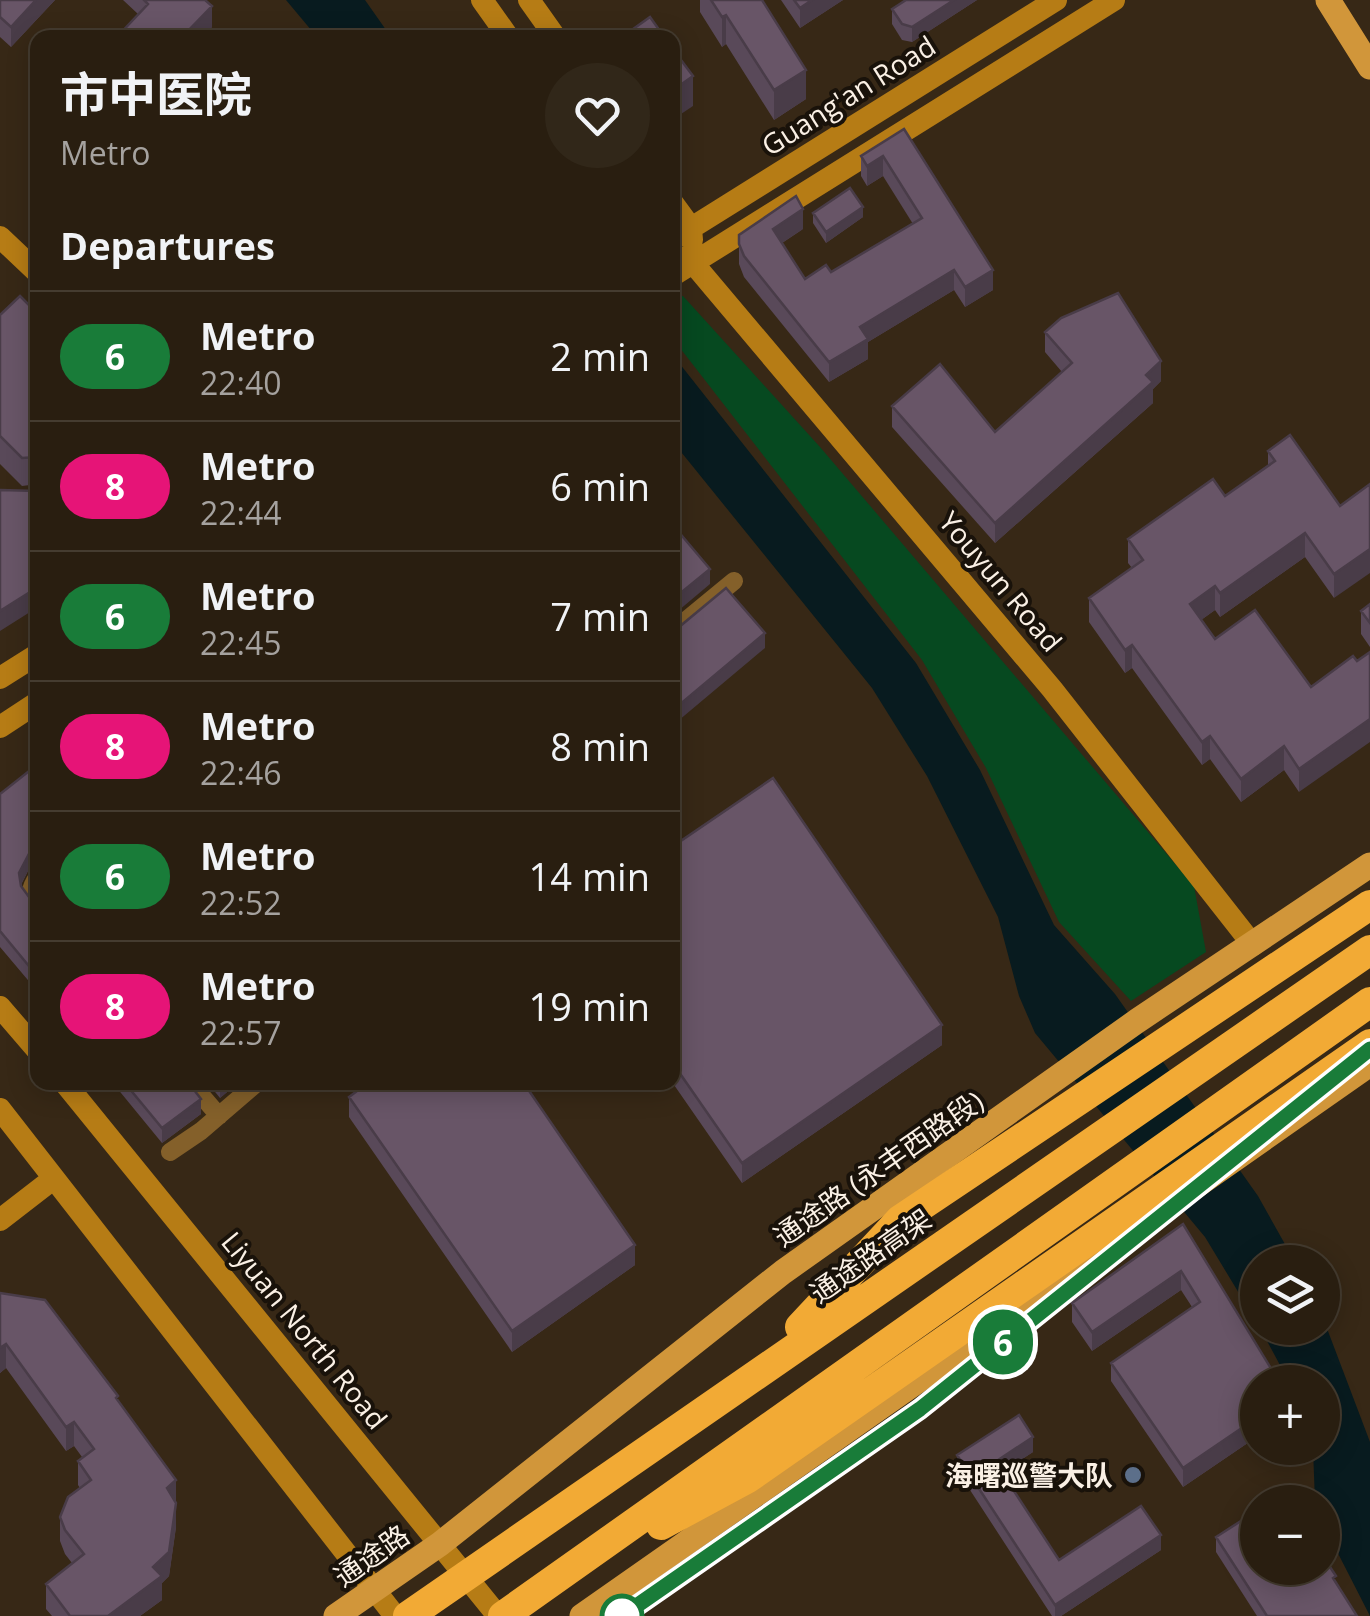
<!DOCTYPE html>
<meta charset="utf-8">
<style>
:root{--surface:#291e10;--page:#312719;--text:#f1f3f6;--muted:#a5a29f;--line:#453c30}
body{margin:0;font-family:"Open Sans","Noto Sans SC",sans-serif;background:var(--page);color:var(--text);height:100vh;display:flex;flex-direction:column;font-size:38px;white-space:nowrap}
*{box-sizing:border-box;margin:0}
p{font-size:32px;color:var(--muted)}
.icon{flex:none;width:55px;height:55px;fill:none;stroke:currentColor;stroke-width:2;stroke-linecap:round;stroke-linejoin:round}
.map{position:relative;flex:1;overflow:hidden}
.side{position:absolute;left:30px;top:30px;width:650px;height:1060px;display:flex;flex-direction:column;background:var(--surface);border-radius:20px;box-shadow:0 5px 25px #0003,0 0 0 2px var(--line)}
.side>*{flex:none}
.badge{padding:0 20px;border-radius:32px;font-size:35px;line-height:65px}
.controls{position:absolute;left:1240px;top:1245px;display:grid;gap:20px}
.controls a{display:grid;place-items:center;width:100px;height:100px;border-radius:50%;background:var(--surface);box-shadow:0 5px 25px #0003,0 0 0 2px var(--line);font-size:50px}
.map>.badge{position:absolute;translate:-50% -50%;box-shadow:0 0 0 5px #fff}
h2{padding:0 30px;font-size:38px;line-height:90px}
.round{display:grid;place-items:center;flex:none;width:105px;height:105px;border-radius:52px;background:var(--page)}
.summary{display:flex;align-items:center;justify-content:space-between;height:170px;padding:0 30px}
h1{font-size:48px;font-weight:700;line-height:75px}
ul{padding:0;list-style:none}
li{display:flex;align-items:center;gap:30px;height:130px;padding:0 30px;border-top:2px solid var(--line)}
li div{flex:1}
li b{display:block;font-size:38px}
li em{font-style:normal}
li .badge{min-width:110px;font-weight:700;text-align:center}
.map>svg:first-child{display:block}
.green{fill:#064920}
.water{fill:#081b1f}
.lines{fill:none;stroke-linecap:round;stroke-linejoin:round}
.street{stroke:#84602a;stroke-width:18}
.secondary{stroke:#b67c15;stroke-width:22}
.primary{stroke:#d1963a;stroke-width:25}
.highway{stroke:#f2aa35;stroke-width:30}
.wall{fill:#594959}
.shaded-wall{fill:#493c48}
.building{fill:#685567;stroke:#493c48;stroke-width:2.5}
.line-casing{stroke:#fff;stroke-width:22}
.line{stroke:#197c39;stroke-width:15}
.service-dot{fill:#5c6f8a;stroke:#19120a;stroke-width:4}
.stop-dot{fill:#fff;stroke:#197c39;stroke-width:5}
.labels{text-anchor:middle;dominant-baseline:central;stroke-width:8;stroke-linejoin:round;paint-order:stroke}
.street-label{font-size:28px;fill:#faf0e5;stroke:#19120a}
.poi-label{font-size:28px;font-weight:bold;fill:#faf0e5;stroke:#19120a;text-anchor:end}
</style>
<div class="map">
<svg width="1370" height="1616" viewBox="0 0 1370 1616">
<rect width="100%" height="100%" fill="#372816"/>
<path class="green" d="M683 296 820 447 1194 886 1206 952 1131 1001 1059 922 986 768 922 660 673 339V297Z"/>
<path class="water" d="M286 0H365L391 37H317Z
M672 354 916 663 980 770 1054 925 1115 994 1258 1196 1295 1262H1258L1257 1323 1205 1237 1035 1033 1019 996 998 917 927 776 872 688 673 442Z
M1323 1318 1370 1442V1616L1323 1524 1322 1502H1315L1313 1448H1322V1382H1289L1260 1328H1322Z"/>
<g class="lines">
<path class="street" d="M672 632 734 581
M38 876C30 888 28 893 38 904
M190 1082 219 1116
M170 1152 201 1131 258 1082"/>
<path class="secondary" d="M482 0 509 38
M529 0 556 38
M672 202 691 228 692 240
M0 237 38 273
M672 240 1056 0
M672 254 693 263 1052 689 1253 945
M672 276 1114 0
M0 678 38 654
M0 727 38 702
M0 1007 38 1051
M64 1082 498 1616
M0 1109 395 1616
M0 1220 53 1179"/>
<path class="primary" d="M1328 0 1370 67
M336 1616 440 1544 783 1272 1137 1021 1370 865
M582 1616 1370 1064"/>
<path class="highway" d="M800 1327 900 1220 1370 905
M661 1525 748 1478 1370 1044
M408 1616 1370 950
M503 1616 1370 1002"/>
</g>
<path class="wall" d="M0 0H55L11 47 0 37Z
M123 0H205L212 27 201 38H116L138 14Z
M700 0H762L806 99 774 120 726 44 722 47 700 12Z
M781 0H843L800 28Z
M906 0H977L912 42 902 40 892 24V9Z
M904 129 993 290 965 307 954 290 868 342V359L829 382 744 277 739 264V244L803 229 782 243 805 279 831 272 913 224 883 176 867 186 861 176V156Z
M813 213 863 217 826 243 813 223Z
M38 314V484L22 486 0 464V315Z
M1045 332 1161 381 1153 389V403L995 543 892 427V406L995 432 1062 372 1045 352Z
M1268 451 1340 506 1334 598 1305 557 1220 617 1215 610 1201 620 1215 639 1311 687 1299 792 1284 770 1241 802 1210 759 1202 765 1132 668 1125 673 1089 622V598L1132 568 1128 563V539L1225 496 1268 466Z
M1370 604V647L1361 634V611Z
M38 764V866L31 865 21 885 29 897 38 900V992L0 947V794Z
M672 847 942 1045 742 1183 672 1082Z
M112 1082H188L201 1114 162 1143Z
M207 1082H239L220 1098Z
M349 1097 635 1265 512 1352 349 1117Z
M1183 1224 1275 1382 1254 1406 1258 1411V1436L1183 1487 1111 1381V1363L1192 1307 1181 1290 1092 1351 1072 1322V1303Z
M0 1293 118 1401 176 1480V1527L169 1576 162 1583V1600L140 1616H52L46 1609V1584L72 1563 65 1554 60 1541V1517L80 1488 78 1485V1461L82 1457 74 1446 66 1451 6 1368 0 1373Z
M1033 1452 1002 1472 1059 1560 1161 1550 1061 1616H1052L957 1470V1455Z
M1216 1537 1336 1583 1357 1616H1257L1216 1552Z"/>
<path class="shaded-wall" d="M36 0H55L11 47V27Z
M812 0H843L800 28V8Z
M954 0H977L912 42V27Z
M212 6V27L201 38H181Z
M726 15V44L722 47V17Z
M806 70V99L774 120V90Z
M693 76V106L672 120V91Z
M883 156V176L867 186V166Z
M863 207V217L826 243V232Z
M803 209V229L773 249V229Z
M954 270V290L868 342V359L829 382V362L860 327Z
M993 270V290L965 307V287Z
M1161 361V381L1153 389V403L995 543V523Z
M1305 533V557L1220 617V593Z
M1370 549V573L1334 598V574Z
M710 569V584L672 616V600Z
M1215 586V610L1190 628V604Z
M38 587V607L0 631V611Z
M765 633V648L672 726V711Z
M1132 645V668L1125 673V650Z
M1370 719V742L1299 792V769Z
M1210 736V759L1202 765V742Z
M1284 746V770L1241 802V779Z
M31 850V865L19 888V873Z
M942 1025V1045L742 1183V1163Z
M239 1082 220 1098V1083Z
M201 1099V1114L162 1143V1128Z
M635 1245V1265L512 1352V1331Z
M1181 1271V1290L1092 1351V1332Z
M6 1344V1368L0 1373V1348Z
M1275 1375V1382H1263Z
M1258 1386V1404L1246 1411V1393Z
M1258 1417V1436L1183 1487V1468Z
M74 1422V1446L66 1451V1427Z
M1033 1437V1452L995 1477V1462Z
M176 1480V1527L169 1576 162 1583V1600L140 1616H108L153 1567 167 1488Z
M1161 1535V1550L1061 1616H1055V1605Z"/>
<path class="building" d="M0 0H36L11 27 0 17Z
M144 0H205L212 6 181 38H116L148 4Z
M711 0H762L806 70 774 90 726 15 722 17Z
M794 0H812L800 8Z
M906 0H954L912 27 902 24 892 9Z
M650 17 665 38H622V37Z
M672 48 693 76 672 91Z
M904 129 993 270 965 287 954 270 860 327 868 339 829 362 744 256 739 244V235L796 196 803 209 773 229 805 279 826 265 831 272 922 218 883 156 867 166 861 156Z
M850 188 863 207 826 232 813 213Z
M1118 293 1161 361 1146 375 1153 382 995 523 892 406 940 364 995 432 1072 363 1045 332 1061 318Z
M20 296 38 314V457L22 458 0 436V315Z
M1290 435 1340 506 1370 484V549L1334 574 1305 533 1220 593 1215 586 1190 604 1215 639 1255 610 1311 687 1353 656 1357 661 1370 652V719L1299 769 1284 746 1241 779 1210 736 1202 742 1132 645 1125 650 1089 598 1143 560 1128 539 1213 479 1225 496 1275 461 1268 451Z
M0 490 38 491V587L0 611Z
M672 524 710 569 672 600Z
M726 588 765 633 672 711V629L679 627Z
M1370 604V623L1361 611Z
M38 764V850H31L19 873 21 886 29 897 38 900V977L0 931V794Z
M773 778 942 1025 742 1163 672 1062V847Z
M124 1082H188L201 1099 162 1128Z
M369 1082H523L635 1245 512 1331 349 1097Z
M1183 1224 1275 1375 1263 1382H1258V1386L1246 1393 1258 1411V1417L1183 1468 1111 1363 1200 1302 1181 1271 1092 1332 1072 1303Z
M0 1293 45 1300 118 1396 116 1398 176 1480 167 1488 176 1503 169 1552 153 1567 162 1576 108 1616H70L46 1584 84 1554 65 1530 60 1517 68 1497 91 1480 78 1461 94 1449 74 1422 66 1427 6 1344 0 1348Z
M1019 1415 1033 1437 995 1462 1059 1560 1141 1506 1161 1535 1055 1605 957 1455Z
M1284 1493 1290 1502H1269Z
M1258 1510V1568H1322V1555L1336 1576 1333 1578 1357 1616H1267L1216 1537Z"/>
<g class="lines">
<defs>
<path id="line" d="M622 1616 920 1409 1370 1049"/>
</defs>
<use href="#line" class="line-casing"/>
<use href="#line" class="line"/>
</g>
<circle class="service-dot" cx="1133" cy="1475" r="10"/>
<circle class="stop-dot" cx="622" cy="1616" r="20"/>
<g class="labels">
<g class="street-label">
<text transform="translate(848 95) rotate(-32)">Guang'an Road</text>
<text transform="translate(1001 581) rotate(50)">Youyun Road</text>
<text transform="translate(878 1168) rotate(-35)">通途路 (永丰西路段)</text>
<text transform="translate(870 1255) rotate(-35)">通途路高架</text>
<text transform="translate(305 1330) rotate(51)">Liyuan North Road</text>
<text transform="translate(371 1555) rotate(-35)">通途路</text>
</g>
<g class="poi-label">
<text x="1113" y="1475">海曙巡警大队</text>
</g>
</g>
</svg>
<div class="controls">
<a><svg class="icon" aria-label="layers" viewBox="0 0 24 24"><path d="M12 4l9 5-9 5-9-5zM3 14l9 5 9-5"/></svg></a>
<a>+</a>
<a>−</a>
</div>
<b class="badge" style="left:1003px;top:1342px;background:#197c39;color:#fff">6</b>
<section class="side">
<div class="summary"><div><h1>市中医院</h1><p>Metro</p></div><a class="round"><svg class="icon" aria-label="heart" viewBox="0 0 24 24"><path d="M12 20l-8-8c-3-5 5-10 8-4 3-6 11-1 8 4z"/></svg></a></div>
<h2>Departures</h2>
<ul>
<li><span class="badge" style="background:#197c39;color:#fff">6</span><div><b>Metro</b><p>22:40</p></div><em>2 min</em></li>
<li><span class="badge" style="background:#e61477;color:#fff">8</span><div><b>Metro</b><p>22:44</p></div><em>6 min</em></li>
<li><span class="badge" style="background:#197c39;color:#fff">6</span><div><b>Metro</b><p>22:45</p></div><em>7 min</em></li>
<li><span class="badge" style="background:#e61477;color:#fff">8</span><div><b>Metro</b><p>22:46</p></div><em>8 min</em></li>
<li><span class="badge" style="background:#197c39;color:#fff">6</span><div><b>Metro</b><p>22:52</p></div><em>14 min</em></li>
<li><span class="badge" style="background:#e61477;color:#fff">8</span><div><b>Metro</b><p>22:57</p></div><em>19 min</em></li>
</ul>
</section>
</div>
